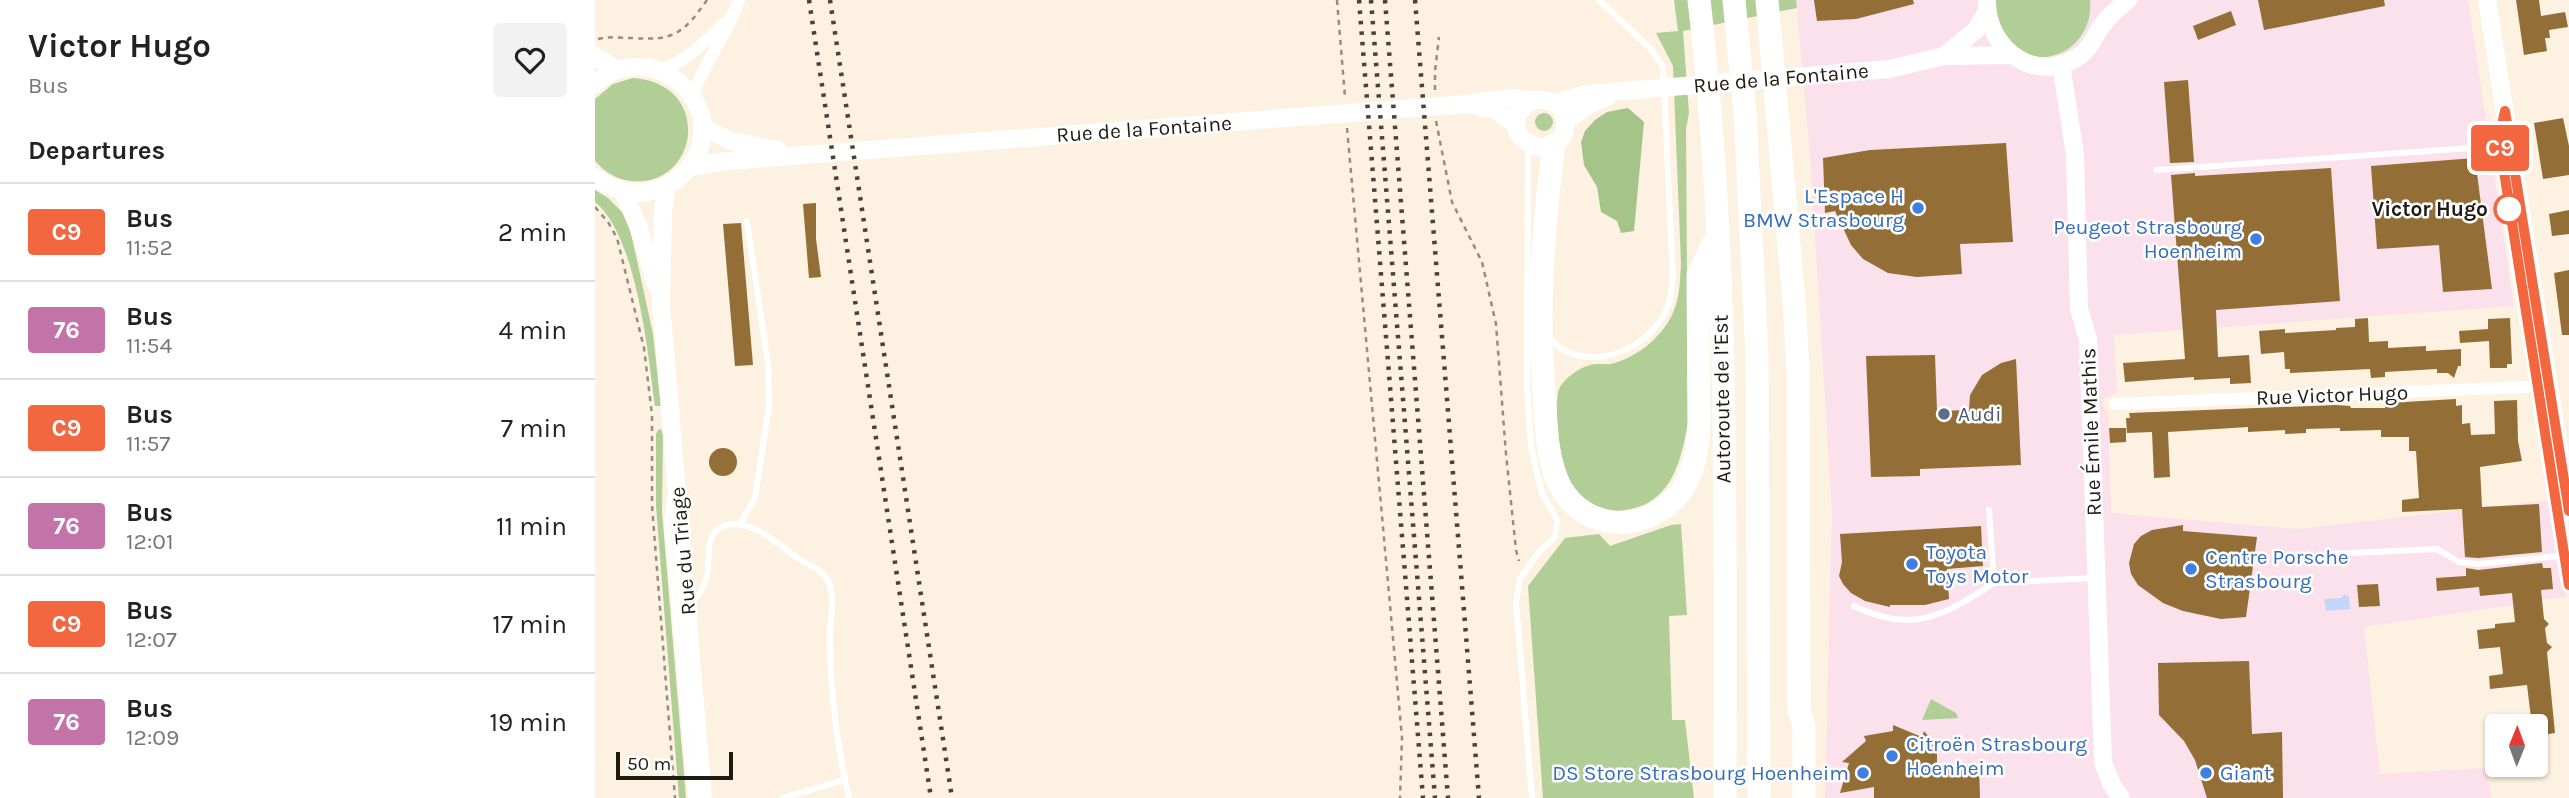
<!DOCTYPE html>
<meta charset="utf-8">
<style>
:root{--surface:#fff;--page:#f2f2f2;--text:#222;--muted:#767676;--line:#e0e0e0}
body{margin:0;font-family:Karla,sans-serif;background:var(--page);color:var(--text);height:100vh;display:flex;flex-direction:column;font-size:26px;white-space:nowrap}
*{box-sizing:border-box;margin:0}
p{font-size:23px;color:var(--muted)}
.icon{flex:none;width:38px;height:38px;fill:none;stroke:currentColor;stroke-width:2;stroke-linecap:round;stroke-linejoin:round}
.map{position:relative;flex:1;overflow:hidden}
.details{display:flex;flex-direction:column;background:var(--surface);width:595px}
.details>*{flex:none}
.badge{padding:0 14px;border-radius:5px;font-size:24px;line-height:46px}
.needle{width:46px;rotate:1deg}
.tools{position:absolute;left:1890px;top:714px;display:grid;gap:14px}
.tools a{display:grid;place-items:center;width:63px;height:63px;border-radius:7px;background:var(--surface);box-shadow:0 2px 5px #0004;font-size:35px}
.scale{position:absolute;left:21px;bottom:18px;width:117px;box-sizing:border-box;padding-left:7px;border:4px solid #1f1a12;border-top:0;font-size:19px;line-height:24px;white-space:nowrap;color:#1f1a12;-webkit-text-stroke:5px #fff;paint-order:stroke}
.map>.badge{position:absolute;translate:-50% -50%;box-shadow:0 0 0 4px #fff}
h2{padding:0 28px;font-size:26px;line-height:63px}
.round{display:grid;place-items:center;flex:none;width:74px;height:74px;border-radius:7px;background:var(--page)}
.headline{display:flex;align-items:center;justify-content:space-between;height:119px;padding:0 28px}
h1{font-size:33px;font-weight:700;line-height:52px}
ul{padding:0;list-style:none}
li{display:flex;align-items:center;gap:21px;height:98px;padding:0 28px;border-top:2px solid var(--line)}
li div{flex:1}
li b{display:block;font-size:26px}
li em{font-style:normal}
li .badge{min-width:77px;font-weight:700;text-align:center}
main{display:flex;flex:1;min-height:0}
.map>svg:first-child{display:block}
.commercial{fill:#fae1eb}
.green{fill:#b0ce96}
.forest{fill:#a5c489}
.water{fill:#c3d6f9}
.building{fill:#936e36}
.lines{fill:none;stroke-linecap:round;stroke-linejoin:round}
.path{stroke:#958d80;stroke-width:2.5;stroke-dasharray:5 5;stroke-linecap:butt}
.lane{stroke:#fff;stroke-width:6}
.street{stroke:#fff;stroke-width:12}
.secondary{stroke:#fff;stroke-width:18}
.highway{stroke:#fff;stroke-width:23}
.rail{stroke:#494239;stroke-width:4.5;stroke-dasharray:3.5 7;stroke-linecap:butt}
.line-casing{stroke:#fff;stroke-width:16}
.line{stroke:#f26640;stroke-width:10}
.shop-dot{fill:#3f7fe0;stroke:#fff;stroke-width:2.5}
.stop-dot{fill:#fff;stroke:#f26640;stroke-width:3.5}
.service-dot{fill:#5c6f8a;stroke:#fff;stroke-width:2.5}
.labels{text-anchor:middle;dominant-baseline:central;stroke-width:5;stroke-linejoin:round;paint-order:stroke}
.street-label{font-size:21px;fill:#1f1a12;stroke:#fff}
.shop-label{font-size:21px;fill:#366cbe;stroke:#fff;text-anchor:start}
.stop-label{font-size:21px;font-weight:bold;fill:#1f1a12;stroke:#fff;text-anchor:end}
.service-label{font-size:21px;fill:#4e5e75;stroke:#fff;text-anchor:start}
</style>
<main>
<section class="details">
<div class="headline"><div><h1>Victor Hugo</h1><p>Bus</p></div><a class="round"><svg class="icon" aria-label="heart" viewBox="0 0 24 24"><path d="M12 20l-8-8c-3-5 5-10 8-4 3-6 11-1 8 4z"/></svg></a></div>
<h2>Departures</h2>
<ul>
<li><span class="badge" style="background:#f26640;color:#fff">C9</span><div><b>Bus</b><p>11:52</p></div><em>2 min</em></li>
<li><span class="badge" style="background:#c273a8;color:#fff">76</span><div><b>Bus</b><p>11:54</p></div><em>4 min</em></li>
<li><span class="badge" style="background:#f26640;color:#fff">C9</span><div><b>Bus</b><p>11:57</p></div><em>7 min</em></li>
<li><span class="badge" style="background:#c273a8;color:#fff">76</span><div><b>Bus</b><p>12:01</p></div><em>11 min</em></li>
<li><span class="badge" style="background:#f26640;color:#fff">C9</span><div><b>Bus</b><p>12:07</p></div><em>17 min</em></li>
<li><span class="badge" style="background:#c273a8;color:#fff">76</span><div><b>Bus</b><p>12:09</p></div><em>19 min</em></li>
</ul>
</section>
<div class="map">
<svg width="1974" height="798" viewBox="0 0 1974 798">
<rect width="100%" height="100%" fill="#fdf1e1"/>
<path class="commercial" d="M1201 0H1873L1919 306 1519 335 1522 393 1508 398 1509 408 1513 412 1516 513 1702 529 1955 500 1971 597 1769 627 1785 774 1892 768 1896 798H1230L1237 511 1215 155Z"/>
<path class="green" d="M1079 0H1201L1202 8 1088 31 1094 113 1091 129 1093 422C1087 458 1077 501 1036 509 1026 511 1019 512 1010 509 997 505 978 495 972 482 966 465 957 402 965 387 971 377 984 368 995 365 1001 363 1009 365 1016 364 1041 358 1066 338 1077 315 1085 299 1085 280 1086 263L1078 66 1061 33 1083 31Z
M1399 0H1495C1499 35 1468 66 1432 55 1423 52 1414 42 1406 36Z
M38 78C118 83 105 187 37 181 22 180 10 172 0 161V99L18 84Z
M940 122a9 9 0 1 1 18 0a9 9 0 1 1-18 0Z
M0 190 13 198 28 213 36 233 58 334 66 406H60C53 354 42 236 0 202Z
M66 429 68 436 67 512 91 798H84L61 506V434L63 430Z
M1086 524 1092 615 1074 616 1077 720H1090L1099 798H948L933 586 970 538 1004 534 1015 546 1076 525Z
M1336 699 1361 713 1363 718 1327 720Z"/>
<path class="forest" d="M1033 108 1049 122 1039 231 1026 233 1022 221 1006 212 1002 187 989 165 986 142 990 131 1000 120 1012 112Z"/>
<path class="water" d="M1750 594 1754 597 1755 609 1731 611 1729 599 1746 598Z"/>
<path class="building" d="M1219 0H1318L1319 4 1261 19 1222 21Z
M1663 0H1789L1790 6 1669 30Z
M1921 0H1944L1946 16 1970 12 1973 27 1954 30 1955 38H1950L1952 51 1929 55Z
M1636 11 1641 25 1603 40 1598 26Z
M1593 80 1599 162 1575 163 1569 82Z
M1968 118 1974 146V175L1948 179 1939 123Z
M1411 143 1418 242 1365 244 1367 274 1322 277 1293 273 1268 259 1256 245 1240 211 1230 213 1228 158 1275 150Z
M1880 158 1897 289 1848 292 1844 245 1782 249 1776 166Z
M1736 168 1745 301 1621 310 1623 357 1654 355 1656 383 1635 384V378L1599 380V377L1530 382 1528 363 1590 359 1576 175 1600 173V176Z
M221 203V239L226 277 214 278 208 204Z
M1974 210V234L1957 236 1954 214Z
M146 223 158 365 140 366 128 224Z
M1974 270V335H1967L1959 273Z
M1773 318 1774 342 1793 341V348L1831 346V351L1866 349V366H1863L1859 378 1853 373H1842V369L1790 372V377L1776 378 1775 369 1695 373V369H1690L1689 352 1666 354 1664 331 1690 329V333L1741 330V328L1760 327V319Z
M1915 318 1917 364H1912V368H1895L1894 341 1865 343 1864 331 1893 329V319Z
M1340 355 1342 411 1374 410 1375 395 1387 375 1406 363 1421 359 1426 465 1325 469V476L1276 477 1271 356Z
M1861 399V406L1867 405V424L1875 423 1876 435 1900 434 1899 401 1922 400 1923 441 1927 461 1885 467 1887 507 1944 504 1947 552 1883 558 1870 557 1867 509 1807 512V500L1824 498 1821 451H1814V437H1786V430L1745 431V428L1711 429V433L1690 434V430L1653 432V427L1573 432 1575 477 1559 478 1557 432 1532 433 1531 418H1535L1534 413 1741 405 1755 406 1756 408H1790L1792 403Z
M1514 428H1531V442L1515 443Z
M114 462a14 14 0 1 1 28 0a14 14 0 1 1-28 0Z
M1588 525V531L1662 537 1651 617 1626 619 1588 611 1568 603 1543 585 1536 574 1534 563 1539 544 1546 536 1557 530Z
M1386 526 1388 566 1352 569 1354 599 1330 605H1295V607L1270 601 1256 593 1248 584 1244 576 1247 562 1245 534Z
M1947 563 1948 568H1956L1958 589 1946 590 1949 619 1954 624 1950 628 1952 643 1957 647 1952 652 1960 733 1941 736V726H1937L1932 685 1895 689 1894 676 1908 674 1905 647 1884 649 1882 630 1900 628V624L1920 622 1917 593 1885 596 1884 587 1842 591 1841 578 1871 576V568L1883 570Z
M1783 584 1785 606 1764 607 1762 585Z
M1654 661 1657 734 1687 732 1688 798H1612L1600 760 1589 741 1564 715 1563 663Z
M1298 725 1327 737 1329 731 1342 746V766L1384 765 1385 798H1279V787L1245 793 1254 763 1247 762 1271 741 1269 736 1298 731Z"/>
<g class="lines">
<path class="path" d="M742 0 750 97
M3 39C14 36 26 38 37 38 79 41 88 34 112 0
M840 90V71L844 37
M841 121 857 202 887 262 901 324 911 454 921 550 924 561
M752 128 807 738 805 798
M0 207 13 222 22 238 49 348 57 415V506L80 798"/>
<path class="lane" d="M1906 130 1905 146 1974 585
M933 146 932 385 936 447 947 493 962 520 960 537 944 552 925 579 921 602 937 798
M1562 170 1905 146
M951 337C957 341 963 346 969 350 1008 370 1058 345 1073 306 1076 298 1076 288 1078 279L1068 67 1056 49 1004 0
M75 499 72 522 96 798
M1394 510 1399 583 1499 578
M144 525 160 498 174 406 173 364 152 221
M1733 554 1842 549 1864 562 1883 564 1974 555
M1259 606C1317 635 1350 615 1399 583
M94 607C101 599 108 590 111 580 116 565 109 539 123 529 150 511 183 545 204 559 213 565 228 570 233 581 240 593 236 615 235 629 234 687 241 742 254 798
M188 798 249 780"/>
<path class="street" d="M63 70C91 63 110 41 131 22
M97 96C110 63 132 34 144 0
M1520 404 1954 386"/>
<path class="secondary" d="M1392 0C1391 51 1444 87 1487 54 1498 45 1500 33 1509 23 1515 14 1525 7 1533 0
M1892 0 1974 511
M0 56 22 70
M1349 56 1381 30 1392 11
M1466 64 1480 155 1484 309 1493 339 1508 762 1517 785 1526 798
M0 84C15 69 35 65 55 68 70 71 82 79 92 90 141 145 66 227 0 177
M958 103 992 94 1294 69 1349 56 1418 55
M881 106 900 110 922 126
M970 122 995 104 1012 97
M107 127 136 141 183 150
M95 167 132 161 871 104C887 102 903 99 919 98 927 98 933 101 941 100 956 98 970 108 970 124 969 174 887 133 936 101
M71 188 68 213 66 304 108 798
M29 193 43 226 61 285"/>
<path class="highway" d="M1104 0C1135 264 1130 532 1130 798
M1139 0 1150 113 1162 356 1164 798
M1172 0 1199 301 1203 370 1204 711 1209 726V798
M959 144C948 229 942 307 949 393 951 422 951 450 961 477 981 530 1046 537 1082 496 1099 477 1102 451 1104 426L1103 275 1121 238"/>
<path class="rail" d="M214 0 336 798
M235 0 357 798
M764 0 828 798
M776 0 840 798
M790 0 853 798
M820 0 884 798"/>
</g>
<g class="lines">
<defs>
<path id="line" d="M1974 511 1910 111 1904 139 1905 146 1974 585"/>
</defs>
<use href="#line" class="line-casing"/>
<use href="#line" class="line"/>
</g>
<g class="shop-dot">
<circle cx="1323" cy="208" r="7"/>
<circle cx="1661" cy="239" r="7"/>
<circle cx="1317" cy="564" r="7"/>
<circle cx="1596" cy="569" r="7"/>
<circle cx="1297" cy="756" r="7"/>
<circle cx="1268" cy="773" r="7"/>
<circle cx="1611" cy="773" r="7"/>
</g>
<circle class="stop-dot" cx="1914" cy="209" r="14"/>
<circle class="service-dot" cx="1349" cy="414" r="7"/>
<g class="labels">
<g class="street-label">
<text transform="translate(1186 78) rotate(-5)">Rue de la Fontaine</text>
<text transform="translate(549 129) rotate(-4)">Rue de la Fontaine</text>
<text transform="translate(1737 395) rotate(-2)">Rue Victor Hugo</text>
<text transform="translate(1127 399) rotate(-91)">Autoroute de l’Est</text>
<text transform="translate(1496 432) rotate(-92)">Rue Émile Mathis</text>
<text transform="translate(88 551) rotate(-95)">Rue du Triage</text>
</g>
<g class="shop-label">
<text x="1309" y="196" text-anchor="end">L'Espace H<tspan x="1309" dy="24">BMW Strasbourg</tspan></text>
<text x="1647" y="227" text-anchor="end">Peugeot Strasbourg<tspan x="1647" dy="24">Hoenheim</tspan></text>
<text x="1331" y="552">Toyota<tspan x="1331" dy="24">Toys Motor</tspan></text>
<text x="1610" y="557">Centre Porsche<tspan x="1610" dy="24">Strasbourg</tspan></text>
<text x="1311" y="744">Citroën Strasbourg<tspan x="1311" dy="24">Hoenheim</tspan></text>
<text x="1254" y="773" text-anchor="end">DS Store Strasbourg Hoenheim</text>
<text x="1625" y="773">Giant</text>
</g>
<g class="stop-label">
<text x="1893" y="209">Victor Hugo</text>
</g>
<g class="service-label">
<text x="1363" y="414">Audi</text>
</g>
</g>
</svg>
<div class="tools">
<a><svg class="needle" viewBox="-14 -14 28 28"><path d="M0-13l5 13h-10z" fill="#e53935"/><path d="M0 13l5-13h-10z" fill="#767676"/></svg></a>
</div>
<div class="scale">50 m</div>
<b class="badge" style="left:1905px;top:148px;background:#f26640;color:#fff">C9</b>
</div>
</main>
